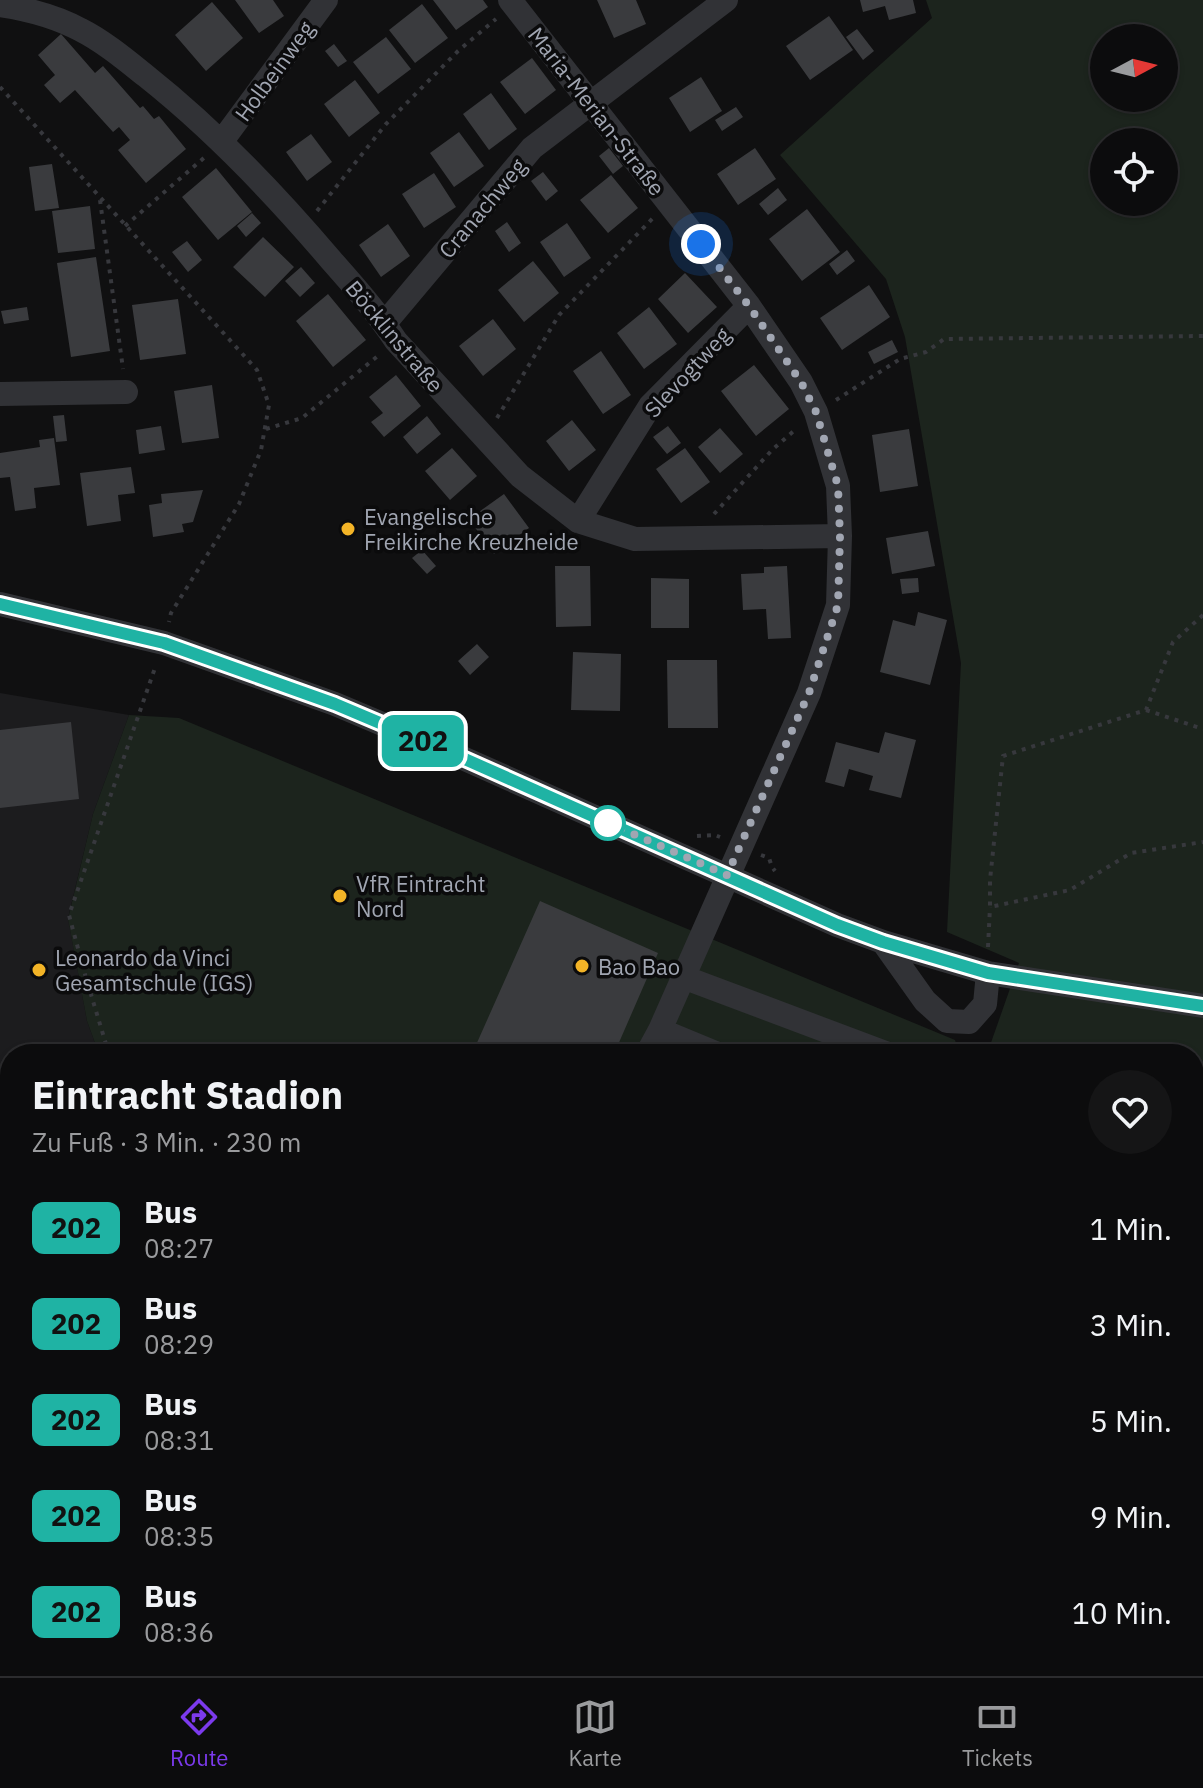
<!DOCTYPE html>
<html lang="de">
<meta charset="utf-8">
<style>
:root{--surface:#0c0c0d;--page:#151516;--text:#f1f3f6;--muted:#9a9b9d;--line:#2c2c2e;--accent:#7c3aed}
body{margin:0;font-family:"IBM Plex Sans",sans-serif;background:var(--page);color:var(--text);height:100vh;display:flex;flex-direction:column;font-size:30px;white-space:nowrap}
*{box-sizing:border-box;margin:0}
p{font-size:26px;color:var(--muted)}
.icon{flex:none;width:44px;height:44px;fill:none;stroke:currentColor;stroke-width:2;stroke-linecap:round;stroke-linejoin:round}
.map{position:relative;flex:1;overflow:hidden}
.details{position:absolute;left:0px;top:1044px;width:1204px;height:632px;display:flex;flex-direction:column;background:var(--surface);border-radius:32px 32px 0 0;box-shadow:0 2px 6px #0004,0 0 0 2px var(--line)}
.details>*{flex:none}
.badge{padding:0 16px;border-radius:12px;font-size:28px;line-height:52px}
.needle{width:52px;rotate:83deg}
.buttons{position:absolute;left:1090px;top:24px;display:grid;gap:16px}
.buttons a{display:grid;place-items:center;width:88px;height:88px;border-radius:50%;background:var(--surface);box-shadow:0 2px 6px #0004,0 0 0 2px var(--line);font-size:40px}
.you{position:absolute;width:40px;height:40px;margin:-20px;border:6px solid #fff;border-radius:50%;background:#1a73e8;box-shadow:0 0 0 12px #1a73e833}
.map>.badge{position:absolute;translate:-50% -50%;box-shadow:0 0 0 4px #fff}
.round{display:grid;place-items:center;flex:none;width:84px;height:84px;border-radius:42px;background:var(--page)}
.summary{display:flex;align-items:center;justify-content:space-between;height:136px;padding:0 32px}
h1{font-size:38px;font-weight:800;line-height:60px}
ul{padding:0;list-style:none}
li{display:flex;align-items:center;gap:24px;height:96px;padding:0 32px}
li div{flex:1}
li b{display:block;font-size:30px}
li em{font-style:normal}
li .badge{min-width:88px;font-weight:700;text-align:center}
.tabs{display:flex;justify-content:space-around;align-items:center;height:112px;border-top:2px solid var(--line);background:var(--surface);font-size:22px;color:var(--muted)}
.tabs a{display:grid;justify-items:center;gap:4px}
.tabs .active{color:var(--accent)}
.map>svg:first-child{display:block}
.built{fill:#1c1c1e}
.green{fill:#1c241d;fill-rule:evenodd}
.building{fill:#3a3b3e}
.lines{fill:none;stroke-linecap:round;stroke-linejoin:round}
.path{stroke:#37383d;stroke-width:4;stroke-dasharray:4 6;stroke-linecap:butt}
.minor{stroke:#313236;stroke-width:24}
.line-casing{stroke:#fff;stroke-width:18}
.line{stroke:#1fb3a4;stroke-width:12}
.walk{stroke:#a1a6b2;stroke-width:8;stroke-dasharray:0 14.4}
.poi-dot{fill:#f3b427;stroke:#0b0b0c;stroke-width:3}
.stop-dot{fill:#fff;stroke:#1fb3a4;stroke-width:4}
.labels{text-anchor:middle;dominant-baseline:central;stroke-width:7;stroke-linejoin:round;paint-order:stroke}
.street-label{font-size:22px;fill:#a1a6b2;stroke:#0b0b0c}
.poi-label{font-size:22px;fill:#a1a6b2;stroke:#0b0b0c;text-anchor:start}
</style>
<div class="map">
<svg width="1203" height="1676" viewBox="0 0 1203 1676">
<rect width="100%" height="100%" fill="#101011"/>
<path class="built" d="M0 693 129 715 93 814 68 918 87 1021 99 1054H10V1292L0 1293Z"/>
<path class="green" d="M926 0H1203V1676H0V1293L10 1292V1666H1194V1054H987L1019 963 947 932 961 663 905 337 886 279 780 155 932 18ZM1104 38H1164V98H1104ZM1104 142H1164V202H1104Z
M129 715 179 718 955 1040 959 1054H99L87 1021 68 919 93 814Z"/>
<path class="building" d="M235 0H273L284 16 259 33Z
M433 0H483L488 7 456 30Z
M597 0H636L646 24 614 38Z
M860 0H913L916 13 889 20 885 6 863 12Z
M212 2 243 38 206 71 175 35Z
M422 4 448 38 415 63 389 30Z
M829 16 853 50 810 80 786 46Z
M857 29 874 51 863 60 846 37Z
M61 34 95 73 103 66 140 108 143 106 154 119 159 116 186 149 146 183 118 150 130 140 119 127 113 132 75 90 60 103 44 85 55 75 38 55Z
M386 37 411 69 378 94 353 62Z
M334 44 347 61 338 67 325 51Z
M532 58 556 90 525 114 500 82Z
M701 77 722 111 690 132 669 98Z
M355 80 380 113 349 137 324 104Z
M491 93 517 129 489 150 463 114Z
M736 107 743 117 722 131 715 120Z
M459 132 484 166 454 187 430 153Z
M311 134 332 162 307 181 286 152Z
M609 148 623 166 613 174 599 156Z
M755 148 776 179 738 205 717 174Z
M52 164 59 208 35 211 29 167Z
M216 168 252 212 218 240 182 197Z
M543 172 558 191 546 201 531 181Z
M434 173 456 207 424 228 402 194Z
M611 175 638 208 608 233 580 200Z
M778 188 787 200 768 215 759 204Z
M90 206 95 249 58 253 52 211Z
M807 209 840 252 802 281 769 239Z
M252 213 261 223 246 237 237 226Z
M507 222 521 243 509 252 495 231Z
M567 223 591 258 564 277 540 242Z
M388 224 410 256 381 277 359 245Z
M263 237 294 267 265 297 233 267Z
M187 241 202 260 188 272 172 252Z
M847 250 855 261 837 275 829 264Z
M96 257 110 351 71 357 57 263Z
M533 261 559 293 524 322 498 290Z
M301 267 315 283 300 297 285 281Z
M685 273 717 307 688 333 658 299Z
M869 285 890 317 842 350 820 318Z
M328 294 366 340 333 367 296 321Z
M178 299 186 354 140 360 132 305Z
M27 307 29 320 4 324 1 311Z
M649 307 677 344 644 369 617 333Z
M493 319 516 349 483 376 459 346Z
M892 340 898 352 874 364 868 352Z
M601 351 631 395 603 414 573 371Z
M754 365 789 409 756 436 721 391Z
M396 375 421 406 384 437 371 422 383 413 369 397Z
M212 385 219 438 182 443 174 391Z
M64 415 67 441 56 442 53 416Z
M427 416 441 434 417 454 403 437Z
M572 420 596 450 569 471 546 441Z
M161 426 165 450 139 454 136 430Z
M668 426 681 443 667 454 653 437Z
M720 428 743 454 720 473 698 447Z
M909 429 918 486 880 492 872 435Z
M54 438 60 485 34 488 36 508 15 511 10 477 0 478V453L40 447 39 440Z
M452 448 477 476 450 500 425 471Z
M685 448 710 482 681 503 656 469Z
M131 467 135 493 118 495 121 521 87 526 80 473Z
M203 490 193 522 182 524 184 532 153 537 149 505 162 503 161 494Z
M504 494 529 528 494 554 469 519Z
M928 531 935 566 892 574 886 538Z
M422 550 436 566 427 574 412 558Z
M555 566H590L591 626 556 627Z
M787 566 791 638 768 639 766 609 743 610 741 574 764 573V567Z
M651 578 689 579V628H651Z
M918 578 919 592 902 594 900 579Z
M918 612 947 620 930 685 880 672 893 620 915 626Z
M477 644 489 657 470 675 458 661Z
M573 652 621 654 620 711 571 710Z
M667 660H717L718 728H668Z
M71 722 79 799 0 808V730Z
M885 732 916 740 901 798 869 790 873 776 849 769 844 787 825 782 836 742 879 753Z
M540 901 658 953 614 1054H472Z"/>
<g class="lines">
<path class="path" d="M0 87 257 370 269 405 261 450 239 504 171 613 169 622
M100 200 123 369
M317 211 386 124 458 51 496 19
M125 226 205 157
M836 400 900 359 926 352 944 339 1203 336
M497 418 559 315 653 218
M266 429 302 418 379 355
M714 514 772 450 796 429
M1203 615 1173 642 1146 710 1003 756 990 880V907L1070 890 1131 853 1203 842
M1146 710 1203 729
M697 836 715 835 720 837
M761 855 769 858 772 867 775 871
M988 947 990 907
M109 1054 86 978 69 915 156 665
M1194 1321 1203 1322
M0 1587H10
M1194 1606H1203
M178 1676 188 1666
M741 1676 742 1666"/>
<path class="minor" d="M510 0 749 306 801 382 816 412 838 486 840 536 838 605 809 693 660 1030 647 1054
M0 5C27 9 57 17 81 30 103 41 126 60 146 76 214 130 275 194 331 260 354 286 377 312 396 341L520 476 578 521 635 539 840 536
M222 141 326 0
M385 323 532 148 726 0
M0 394 126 392
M578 521 650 406 749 306
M0 604 164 643 335 704 458 756 837 925 883 942 988 973 1203 1006
M883 942 925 1001 947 1021 969 1022 985 1004 988 973
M683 977 888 1054
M660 1030 718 1054"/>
</g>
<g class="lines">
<defs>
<path id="line" d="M0 604 164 643 335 704 458 756 837 925 883 942 988 973 1203 1006"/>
</defs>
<use href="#line" class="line-casing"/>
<use href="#line" class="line"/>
<path class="walk" d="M608 823 727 875 809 693 838 605 840 536 838 486 816 412 801 382 749 306 701 244"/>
</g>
<g class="poi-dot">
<circle cx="348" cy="529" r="8"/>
<circle cx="340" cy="896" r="8"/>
<circle cx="582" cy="966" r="8"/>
<circle cx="39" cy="970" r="8"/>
</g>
<circle class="stop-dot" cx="608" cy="823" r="16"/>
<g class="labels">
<g class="street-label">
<text transform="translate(274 71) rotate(-54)">Holbeinweg</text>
<text transform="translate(597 111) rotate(52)">Maria-Merian-Straße</text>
<text transform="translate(482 208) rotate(-50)">Cranachweg</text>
<text transform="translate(395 336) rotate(50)">Böcklinstraße</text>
<text transform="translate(687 372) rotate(-47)">Slevogtweg</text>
</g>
<g class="poi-label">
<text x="364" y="516">Evangelische<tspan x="364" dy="25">Freikirche Kreuzheide</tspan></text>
<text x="356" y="883">VfR Eintracht<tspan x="356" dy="25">Nord</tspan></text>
<text x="55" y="957">Leonardo da Vinci<tspan x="55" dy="25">Gesamtschule (IGS)</tspan></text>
<text x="598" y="966">Bao Bao</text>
</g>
</g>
</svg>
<div class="buttons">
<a><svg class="needle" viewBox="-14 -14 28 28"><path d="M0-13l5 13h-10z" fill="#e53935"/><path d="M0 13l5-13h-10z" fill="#9a9b9d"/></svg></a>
<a><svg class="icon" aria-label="locate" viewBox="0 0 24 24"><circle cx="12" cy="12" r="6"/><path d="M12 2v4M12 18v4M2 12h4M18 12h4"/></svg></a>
</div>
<div class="you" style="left:701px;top:244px"></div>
<b class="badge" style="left:423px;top:741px;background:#1fb3a4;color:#111">202</b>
<section class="details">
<div class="summary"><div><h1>Eintracht Stadion</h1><p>Zu Fuß · 3 Min. · 230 m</p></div><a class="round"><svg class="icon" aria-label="heart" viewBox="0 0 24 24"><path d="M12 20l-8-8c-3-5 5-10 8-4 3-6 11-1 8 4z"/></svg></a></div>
<ul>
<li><span class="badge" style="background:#1fb3a4;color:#111">202</span><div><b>Bus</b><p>08:27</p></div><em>1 Min.</em></li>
<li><span class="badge" style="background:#1fb3a4;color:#111">202</span><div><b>Bus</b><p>08:29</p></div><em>3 Min.</em></li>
<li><span class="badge" style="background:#1fb3a4;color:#111">202</span><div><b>Bus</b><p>08:31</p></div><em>5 Min.</em></li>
<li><span class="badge" style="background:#1fb3a4;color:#111">202</span><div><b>Bus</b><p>08:35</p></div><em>9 Min.</em></li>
<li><span class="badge" style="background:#1fb3a4;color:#111">202</span><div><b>Bus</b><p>08:36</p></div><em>10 Min.</em></li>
</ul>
</section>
</div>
<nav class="tabs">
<a class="active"><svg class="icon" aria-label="directions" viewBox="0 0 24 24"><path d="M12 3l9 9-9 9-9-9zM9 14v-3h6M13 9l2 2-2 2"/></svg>Route</a>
<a><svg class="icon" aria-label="map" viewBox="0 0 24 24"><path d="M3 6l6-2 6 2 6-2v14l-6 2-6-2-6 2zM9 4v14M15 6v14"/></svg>Karte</a>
<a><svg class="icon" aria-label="tickets" viewBox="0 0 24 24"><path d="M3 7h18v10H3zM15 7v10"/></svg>Tickets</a>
</nav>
